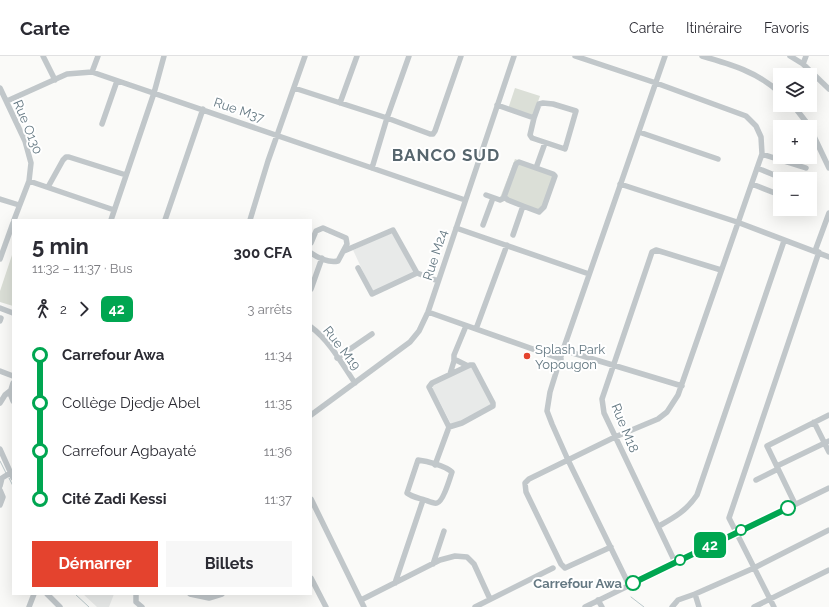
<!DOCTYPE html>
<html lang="fr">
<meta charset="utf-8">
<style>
:root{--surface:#fff;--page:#f7f7f7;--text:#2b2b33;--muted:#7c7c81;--line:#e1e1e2;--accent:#e4432e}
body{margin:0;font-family:Raleway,sans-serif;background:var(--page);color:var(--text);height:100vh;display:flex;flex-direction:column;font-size:15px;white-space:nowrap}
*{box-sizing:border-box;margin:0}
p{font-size:13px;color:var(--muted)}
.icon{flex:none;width:22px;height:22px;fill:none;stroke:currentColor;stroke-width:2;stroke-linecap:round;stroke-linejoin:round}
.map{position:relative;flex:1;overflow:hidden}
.sheet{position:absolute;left:12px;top:163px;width:300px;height:376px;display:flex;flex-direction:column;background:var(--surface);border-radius:0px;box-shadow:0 4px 16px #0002}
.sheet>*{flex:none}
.badge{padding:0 8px;border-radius:6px;font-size:14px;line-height:26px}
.controls{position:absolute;left:773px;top:12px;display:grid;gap:8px}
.controls a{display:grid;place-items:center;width:44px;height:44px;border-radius:0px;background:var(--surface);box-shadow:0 4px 16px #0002;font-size:20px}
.map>.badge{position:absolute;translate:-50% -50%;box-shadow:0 0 0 2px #fff}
.legs{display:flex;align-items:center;gap:6px;height:44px;padding:0 20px;font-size:13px}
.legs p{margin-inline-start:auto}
.head{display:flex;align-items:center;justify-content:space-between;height:68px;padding:0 20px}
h1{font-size:22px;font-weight:700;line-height:30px}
.cta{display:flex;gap:8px;margin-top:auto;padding:8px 20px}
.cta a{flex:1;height:46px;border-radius:0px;background:var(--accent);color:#fff;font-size:16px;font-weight:700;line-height:46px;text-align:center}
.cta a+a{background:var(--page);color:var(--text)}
ul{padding:0 20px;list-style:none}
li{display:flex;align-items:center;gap:14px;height:48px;font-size:15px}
li i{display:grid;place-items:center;width:6px;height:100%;margin:0 5px;background:currentColor}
li i::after{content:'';width:10px;height:10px;margin:-5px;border:3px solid;border-radius:50%;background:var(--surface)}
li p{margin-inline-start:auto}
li:first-child i{background:linear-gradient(#0000 50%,currentColor 0)}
li:last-child i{background:linear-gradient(currentColor 50%,#0000 0)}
header{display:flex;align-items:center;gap:24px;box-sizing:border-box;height:56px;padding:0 20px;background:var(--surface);border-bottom:1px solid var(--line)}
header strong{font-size:19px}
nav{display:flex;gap:22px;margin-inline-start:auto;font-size:14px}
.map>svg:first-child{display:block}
.built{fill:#e8eae9}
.green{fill:#dbdfd7}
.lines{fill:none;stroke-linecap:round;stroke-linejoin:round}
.stream{stroke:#b9c7ca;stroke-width:1}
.minor{stroke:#c1c7ca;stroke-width:5.5}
.line-1-casing{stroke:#fff;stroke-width:9}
.line-1{stroke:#00a651;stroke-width:6}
.poi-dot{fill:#e4432e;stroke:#fff;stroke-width:1.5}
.stop-1-dot{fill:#fff;stroke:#00a651;stroke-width:2}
.labels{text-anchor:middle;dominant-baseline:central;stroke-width:4;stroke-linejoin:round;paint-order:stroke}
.street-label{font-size:13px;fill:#657983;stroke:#fff}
.poi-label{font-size:13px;fill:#657983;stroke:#fff;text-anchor:start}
.stop-label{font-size:13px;font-weight:bold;fill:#657983;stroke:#fff;text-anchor:end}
.district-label{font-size:17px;font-weight:bold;letter-spacing:1px;fill:#57666e;stroke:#fff}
</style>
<header>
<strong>Carte</strong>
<nav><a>Carte</a><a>Itinéraire</a><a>Favoris</a></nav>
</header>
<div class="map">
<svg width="829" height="551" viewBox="0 0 829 551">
<rect width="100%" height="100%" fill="#fafaf8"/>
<path class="built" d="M394 175 415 217 373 237 353 194Z
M473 309 493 348 457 369 451 368 433 333V329Z
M83 538H114L109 551H97Z"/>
<path class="green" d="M515 32 540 40 533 60 508 53Z
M515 103 554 117 540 157 500 142Z
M13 196V250L0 246V235Z"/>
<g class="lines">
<path class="stream" d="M0 405 6 417
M9 422 13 430
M75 538 89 551
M631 541 644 551"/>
<path class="minor" d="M43 0 55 24
M575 0 656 27 746 60 756 70 761 81 762 98 678 339 667 356 658 363 615 381 529 423 525 427 526 436 561 508 565 512 611 491
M702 0C730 8 758 16 780 37
M790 0 803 8 829 33
M803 8 806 0
M92 16 98 0
M0 32 25 85 31 107 29 125 14 164
M294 32 387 62 430 78H433L435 75 461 0
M7 45 67 18 92 16 372 112 465 144
M340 47 357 0
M543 47 553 48 576 55 565 93 532 82 530 79 534 62 539 48Z
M497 49 534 62
M793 49 810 71
M102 68 117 25
M810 72 829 112
M639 76 718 103
M762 98 806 112
M372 112 387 62 409 0
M536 112 545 87
M757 112 784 123
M29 125 114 154
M620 128 737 166 829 201
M752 128 780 139
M48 131 63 104 66 101H69L126 119
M486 139 500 144 504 142
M0 143 19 149
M111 164 154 37 164 0
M165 164 203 53
M250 164 268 105 305 0
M483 169 493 142
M456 172 589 218
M513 179 523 150 539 156 544 151 555 120 553 118 519 106 516 108 504 141 508 144 523 150
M311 187 316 175 323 172 346 182 347 188 338 205C329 207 318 202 311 197
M344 195 393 174 417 217 438 225
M815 195 829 157
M0 203 13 167
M358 212 372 238 417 217
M311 233 322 202
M0 252 13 257
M428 256 561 303
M0 265 1 262
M311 271C330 285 342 308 355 327
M476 273 507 189
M563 294 682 330
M337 302 372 278
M454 303 468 310
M0 315 13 320
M450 318 454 305V299L466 270
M13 327 10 337 13 345
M0 347 5 339 10 335
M311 359 410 286 419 275 428 256 514 0
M814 366 829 396
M0 393 13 422
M418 404C428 405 445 410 452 416 450 422 443 446 437 447 434 448 428 445 425 444 419 442 412 441 407 437Z
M435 409 449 371 429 331 432 327 470 309H473L493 347V350L462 367 449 371
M777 410 829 385
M756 424 778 413
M0 430 2 422 10 417
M0 434 3 441 0 449
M311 443 364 551
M795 448 767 390 829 359
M659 470C675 461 686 455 697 439L784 185
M675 506 604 357 602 343 652 196 656 194 721 214
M433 508 444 475
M311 522 326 551
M395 527 423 444
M629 529 568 404 552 368 547 355 550 336 563 294 665 0
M47 538 60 551
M136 538V546L142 551
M190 538 209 542 222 538
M361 544 440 504 455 500 467 501 474 508 490 543
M598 544 602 551
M29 551 34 538
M475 551 553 512
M585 551 829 432
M672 551 678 544 695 538
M699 551 695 538 754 512 829 474
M754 551 829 514
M774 551 729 462 819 196"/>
</g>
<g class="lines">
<defs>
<path id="line-1" d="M633 527 788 452"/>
</defs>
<use href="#line-1" class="line-1-casing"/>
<use href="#line-1" class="line-1"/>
</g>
<circle class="poi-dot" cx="527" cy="300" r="4"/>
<g class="stop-1-dot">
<circle cx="788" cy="452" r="7"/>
<circle cx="741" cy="474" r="5"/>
<circle cx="680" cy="504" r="5"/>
<circle cx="633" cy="527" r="7"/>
</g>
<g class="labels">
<g class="street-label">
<text transform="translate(239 54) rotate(19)">Rue M37</text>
<text transform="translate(28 71) rotate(68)">Rue O130</text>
<text transform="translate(435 199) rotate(-72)">Rue M24</text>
<text transform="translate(342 292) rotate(52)">Rue M19</text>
<text transform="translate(625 372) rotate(68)">Rue M18</text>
</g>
<g class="poi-label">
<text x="535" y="293">Splash Park<tspan x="535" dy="15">Yopougon</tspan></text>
</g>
<g class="stop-label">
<text x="622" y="527">Carrefour Awa</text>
</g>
<g class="district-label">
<text x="446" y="99">BANCO SUD</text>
</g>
</g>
</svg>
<div class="controls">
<a><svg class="icon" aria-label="layers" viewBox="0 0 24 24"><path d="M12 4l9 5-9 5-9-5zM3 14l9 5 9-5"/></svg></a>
<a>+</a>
<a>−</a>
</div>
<b class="badge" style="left:710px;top:489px;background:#00a651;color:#fff">42</b>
<section class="sheet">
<div class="head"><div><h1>5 min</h1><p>11:32 – 11:37 · Bus</p></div><b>300 CFA</b></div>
<div class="legs"><svg class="icon" aria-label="walk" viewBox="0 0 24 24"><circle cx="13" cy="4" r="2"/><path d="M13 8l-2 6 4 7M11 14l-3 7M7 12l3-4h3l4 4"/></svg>2<svg class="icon" aria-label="forward" viewBox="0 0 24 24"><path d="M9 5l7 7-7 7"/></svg><b class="badge" style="background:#00a651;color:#fff">42</b><p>3 arrêts</p></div>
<ul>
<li><i style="color:#00a651"></i><b>Carrefour Awa</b><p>11:34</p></li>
<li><i style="color:#00a651"></i><span>Collège Djedje Abel</span><p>11:35</p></li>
<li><i style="color:#00a651"></i><span>Carrefour Agbayaté</span><p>11:36</p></li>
<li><i style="color:#00a651"></i><b>Cité Zadi Kessi</b><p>11:37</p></li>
</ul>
<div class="cta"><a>Démarrer</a><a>Billets</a></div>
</section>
</div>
